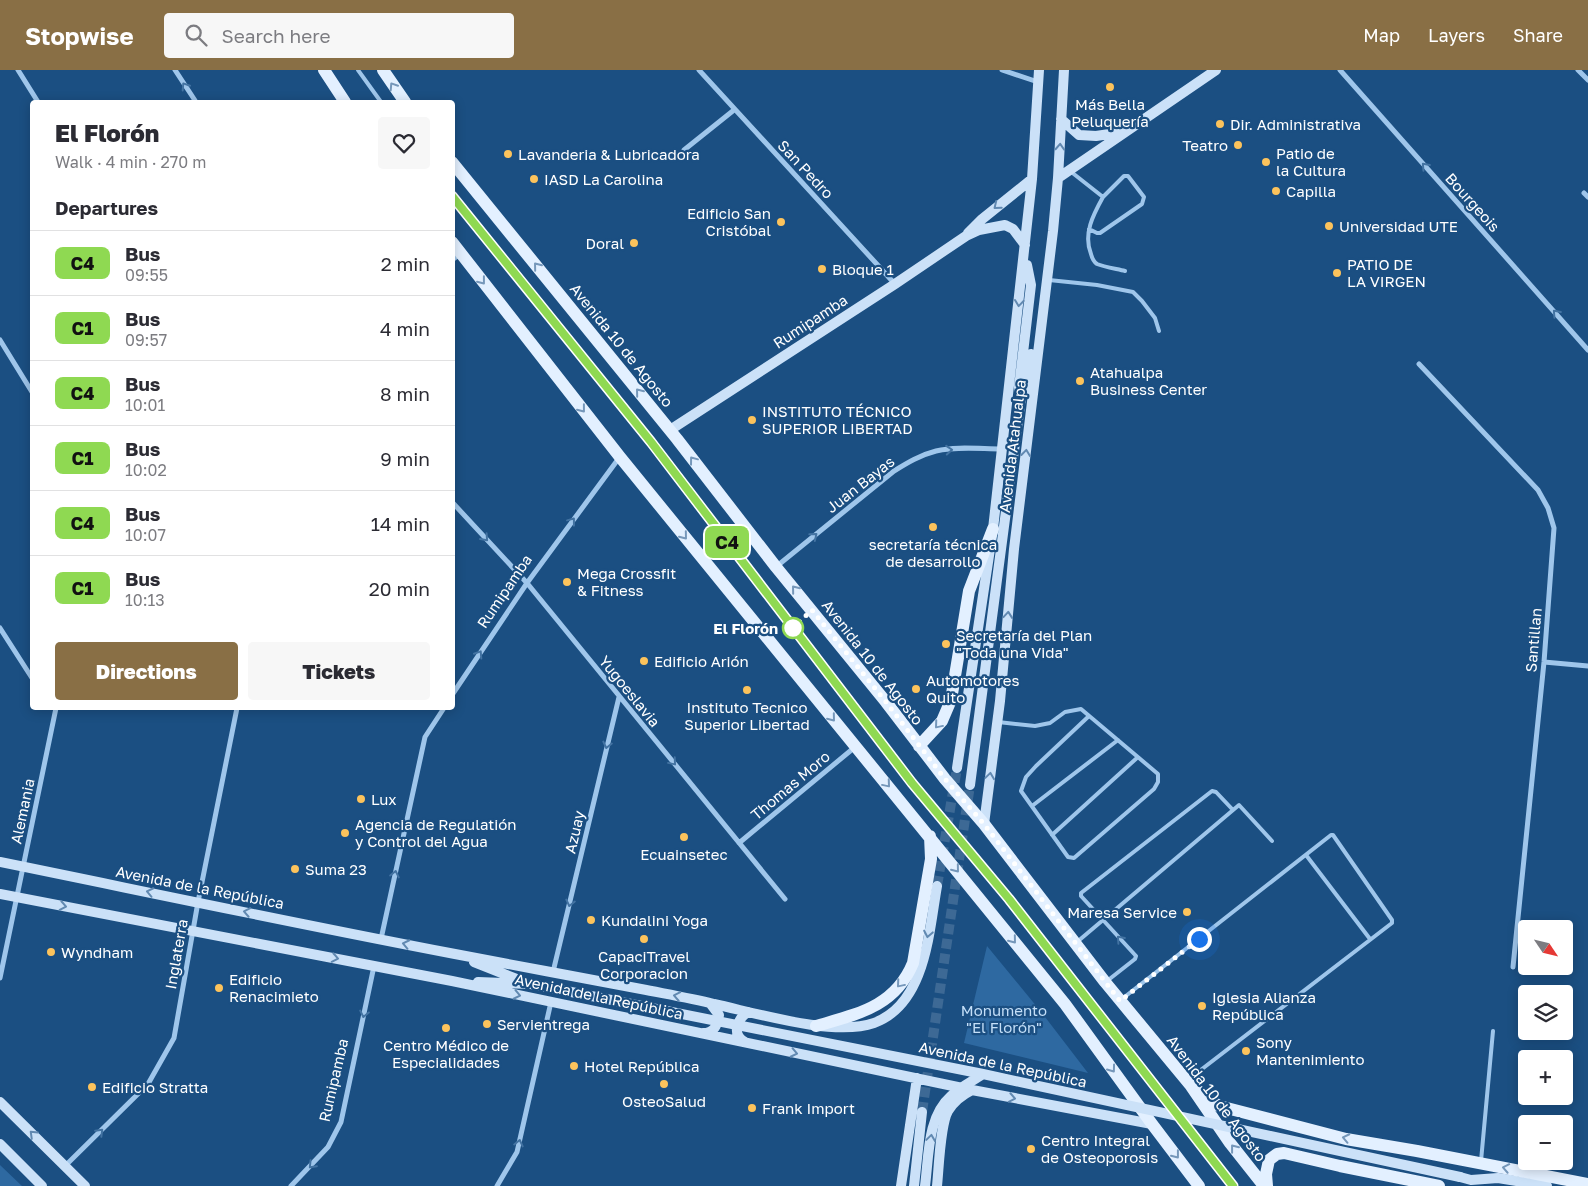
<!DOCTYPE html>
<meta charset="utf-8">
<style>
:root{--surface:#fff;--page:#f7f7f7;--text:#2b2b33;--muted:#7c7c81;--line:#e1e1e2;--accent:#896f45}
body{margin:0;font-family:"Golos Text",sans-serif;background:var(--page);color:var(--text);height:100vh;display:flex;flex-direction:column;font-size:19px;white-space:nowrap}
*{box-sizing:border-box;margin:0}
p{font-size:16px;color:var(--muted)}
.icon{flex:none;width:28px;height:28px;fill:none;stroke:currentColor;stroke-width:2;stroke-linecap:round;stroke-linejoin:round}
.map{position:relative;flex:1;overflow:hidden}
.side{position:absolute;left:30px;top:30px;width:425px;height:610px;display:flex;flex-direction:column;background:var(--surface);border-radius:5px;box-shadow:0 2px 12px #0003}
.side>*{flex:none}
.badge{padding:0 10px;border-radius:8px;font-size:18px;line-height:32px}
.needle{width:32px;rotate:125deg}
.tools{position:absolute;left:1518px;top:850px;display:grid;gap:10px}
.tools a{display:grid;place-items:center;width:55px;height:55px;border-radius:5px;background:var(--surface);box-shadow:0 2px 12px #0003;font-size:25px}
.you{position:absolute;width:25px;height:25px;margin:-12px;border:4px solid #fff;border-radius:50%;background:#1a73e8;box-shadow:0 0 0 8px #1a73e833}
.map>.badge{position:absolute;translate:-50% -50%;box-shadow:0 0 0 2px #fff}
h2{padding:0 25px;font-size:19px;line-height:45px}
.round{display:grid;place-items:center;flex:none;width:52px;height:52px;border-radius:5px;background:var(--page)}
.overview{display:flex;align-items:center;justify-content:space-between;height:85px;padding:0 25px}
h1{font-size:24px;font-weight:800;line-height:38px}
.cta{display:flex;gap:10px;margin-top:auto;padding:10px 25px}
.cta a{flex:1;height:58px;border-radius:5px;background:var(--accent);color:#fff;font-size:20px;font-weight:800;line-height:58px;text-align:center}
.cta a+a{background:var(--page);color:var(--text)}
ul{padding:0;list-style:none}
li{display:flex;align-items:center;gap:15px;height:65px;padding:0 25px;border-top:1px solid var(--line)}
li div{flex:1}
li b{display:block;font-size:19px}
li em{font-style:normal}
li .badge{min-width:55px;font-weight:700;text-align:center}
header{display:flex;align-items:center;gap:30px;box-sizing:border-box;height:70px;padding:0 25px;background:var(--accent);color:#fff}
header strong{font-size:24px}
nav{display:flex;gap:28px;margin-inline-start:auto;font-size:18px}
.search{width:350px;height:45px;background:var(--page);display:flex;align-items:center;gap:12px;box-sizing:border-box;padding:0 18px;border-radius:5px;color:var(--muted);font-size:19px}
.map>svg:first-child{display:block}
.green{fill:#2e69a1}
.lines{fill:none;stroke-linecap:round;stroke-linejoin:round}
.secondary-tunnel{stroke:#3d6995;stroke-width:10;stroke-dasharray:10 5;stroke-linecap:butt}
.lane{stroke:#9fc6eb;stroke-width:4}
.street{stroke:#9fc6eb;stroke-width:5}
.secondary{stroke:#cbe1f8;stroke-width:10}
.primary{stroke:#e3f0ff;stroke-width:12}
.secondary-bridge{stroke:#cbe1f8;stroke-width:10}
.oneway{stroke:#4373a2}
.oneway2{stroke:#7597ba}
.oneway3{stroke:#6189b1}
.line-casing{stroke:#fff;stroke-width:11}
.line{stroke:#8fd952;stroke-width:8}
.walk{stroke:#fff;stroke-width:5;stroke-dasharray:0 9}
.poi-dot{fill:#fcc35c;stroke:#1b4f82;stroke-width:2}
.stop-dot{fill:#fff;stroke:#8fd952;stroke-width:2.5}
.labels{text-anchor:middle;dominant-baseline:central;stroke-width:4.5;stroke-linejoin:round;paint-order:stroke}
.poi-label{font-size:15px;fill:#fff;stroke:#1b4f82;text-anchor:start}
.street-label{font-size:15px;fill:#fff;stroke:#1b4f82}
.stop-label{font-size:15px;font-weight:bold;fill:#fff;stroke:#1b4f82;text-anchor:end}
.park-label{font-size:15px;fill:#c4dff8;stroke:#1b4f82}
</style>
<header>
<strong>Stopwise</strong>
<div class="search"><svg class="icon" aria-label="search" viewBox="0 0 24 24"><circle cx="10" cy="10" r="6"/><path d="M15 15l6 6"/></svg>Search here</div>
<nav><a>Map</a><a>Layers</a><a>Share</a></nav>
</header>
<div class="map">
<svg width="1588" height="1116" viewBox="0 0 1588 1116">
<rect width="100%" height="100%" fill="#1b4f82"/>
<path class="green" d="M987 876 1042 943 1088 1003 964 973Z
M0 1095 22 1116H0Z"/>
<g class="lines">
<path class="secondary-tunnel" d="M937 816 957 698
M922 1042 970 715"/>
<path class="lane" d="M358 0 381 32
M1070 101 1103 127C1093 145 1083 164 1091 184 1092 188 1094 192 1097 194 1104 197 1117 199 1125 201
M452 126 651 372 913 713 1009 829 1176 1043
M1089 159 1097 163H1100L1142 134 1144 127 1128 106H1124L1103 127
M1049 210 1097 215 1133 222 1142 231 1155 248 1159 261
M998 652 1035 656 1050 653 1065 642 1081 639 1158 704V712L1154 719 1074 788 1068 787 1021 721 1026 707 1036 696 1089 646
M1032 736 1118 670
M1052 765 1138 687
M1306 785 1370 869
M1077 872 1239 735 1272 771
M1107 911 1135 889 1136 886 1081 826V823L1212 721 1216 722 1233 740
M1122 929 1331 765H1333L1392 850V853L1189 1009
M1180 1048 1233 1116
M1481 1091 1493 961"/>
<path class="street" d="M18 0 38 32
M175 0 196 32
M699 0 895 214
M1002 0 1038 12
M1340 0 1588 280
M1578 0 1588 10
M684 80 734 40
M1584 123 1588 127
M452 190 461 183
M0 270 32 322
M1419 294 1538 420 1548 438 1554 458 1544 592 1513 897
M452 432 527 513 785 829
M777 496 894 401C907 393 920 385 936 381 956 376 981 379 1002 379
M0 558 32 608
M1544 592 1588 596
M452 625 527 513 619 388
M739 773 855 677
M381 869 425 667 444 638
M553 902 619 627
M0 908 56 638
M65 1096 148 1014 174 968 198 832 237 638
M291 1116 328 1077 341 1052 374 896
M497 1116 517 1082 551 932"/>
<path class="secondary" d="M1061 49 1079 65 1096 66 1123 62
M1058 108 1216 0
M968 163 981 150 1032 109
M1021 327 1019 317 1031 215 1027 195
M670 360 895 214 966 166 979 160 1005 155 1013 159 1025 175
M957 698 993 459 1032 109 1039 0
M970 715 1021 327 1026 318 1031 284
M984 754 1000 631 1014 479 1053 161 1058 108 1064 0
M0 792C152 823 303 855 455 884 517 896 579 907 641 919 666 924 690 928 714 934 756 943 834 967 874 953 926 934 929 861 937 816
M0 824 452 911 972 1020 1152 1054
M474 892 519 910
M478 912 531 914
M703 963C715 963 717 955 719 945L710 933
M745 972C731 965 737 949 748 942
M0 1032 85 1116
M0 1074 42 1116
M1460 1107 1471 1110 1498 1108 1547 1116
M901 1116 917 1008
M914 1116 922 1042
M937 1116C939 1098 940 1055 948 1041 954 1031 962 1025 972 1020"/>
<path class="primary" d="M324 0 345 32
M383 0 405 32
M452 92 677 369 776 497 886 632 945 709 984 754 1105 912 1191 1016 1230 1073 1264 1116
M452 172 620 387 1065 934 1152 1054 1199 1116
M919 676 942 651 951 630 969 521 993 459
M816 956C857 944 895 937 913 893L931 789 930 766
M1197 1020 1219 1036 1346 1069 1417 1081 1588 1114
M1267 1116 1266 1104 1269 1090 1277 1084 1284 1083 1340 1096 1439 1116"/>
<path class="secondary-bridge" d="M531 914 983 1004 1460 1107
M925 1116C929 1086 927 1047 951 1026 960 1017 973 1011 983 1004"/>
</g>
<defs><path id="oneway-chevron" d="M-2-3.5L2.5 0L-2 3.5" fill="none" stroke-width="1.6" stroke-linecap="round" stroke-linejoin="round" transform="scale(1.25)"/></defs>
<g class="oneway">
<use href="#oneway-chevron" transform="translate(185 16) rotate(-123)"/>
<use href="#oneway-chevron" transform="translate(1425 96) rotate(-132)"/>
<use href="#oneway-chevron" transform="translate(1556 243) rotate(-132)"/>
<use href="#oneway-chevron" transform="translate(949 380) rotate(-4)"/>
<use href="#oneway-chevron" transform="translate(572 451) rotate(-53)"/>
<use href="#oneway-chevron" transform="translate(814 466) rotate(-39)"/>
<use href="#oneway-chevron" transform="translate(485 468) rotate(48)"/>
<use href="#oneway-chevron" transform="translate(479 584) rotate(-57)"/>
<use href="#oneway-chevron" transform="translate(607 675) rotate(103)"/>
<use href="#oneway-chevron" transform="translate(673 692) rotate(50)"/>
<use href="#oneway-chevron" transform="translate(395 804) rotate(-78)"/>
<use href="#oneway-chevron" transform="translate(570 833) rotate(103)"/>
<use href="#oneway-chevron" transform="translate(1120 869) rotate(-132)"/>
<use href="#oneway-chevron" transform="translate(364 944) rotate(102)"/>
<use href="#oneway-chevron" transform="translate(100 1062) rotate(-45)"/>
<use href="#oneway-chevron" transform="translate(519 1073) rotate(-77)"/>
<use href="#oneway-chevron" transform="translate(312 1095) rotate(134)"/>
</g>
<g class="oneway2">
<use href="#oneway-chevron" transform="translate(393 16) rotate(-123)"/>
<use href="#oneway-chevron" transform="translate(537 196) rotate(-129)"/>
<use href="#oneway-chevron" transform="translate(482 211) rotate(52)"/>
<use href="#oneway-chevron" transform="translate(639 322) rotate(-129)"/>
<use href="#oneway-chevron" transform="translate(582 339) rotate(52)"/>
<use href="#oneway-chevron" transform="translate(693 390) rotate(-127)"/>
<use href="#oneway-chevron" transform="translate(684 466) rotate(51)"/>
<use href="#oneway-chevron" transform="translate(795 519) rotate(-129)"/>
<use href="#oneway-chevron" transform="translate(832 648) rotate(51)"/>
<use href="#oneway-chevron" transform="translate(938 655) rotate(130)"/>
<use href="#oneway-chevron" transform="translate(887 714) rotate(50)"/>
<use href="#oneway-chevron" transform="translate(956 799) rotate(51)"/>
<use href="#oneway-chevron" transform="translate(1013 870) rotate(51)"/>
<use href="#oneway-chevron" transform="translate(900 914) rotate(130)"/>
<use href="#oneway-chevron" transform="translate(1112 999) rotate(54)"/>
<use href="#oneway-chevron" transform="translate(1346 1068) rotate(-168)"/>
<use href="#oneway-chevron" transform="translate(1234 1078) rotate(-128)"/>
<use href="#oneway-chevron" transform="translate(1176 1085) rotate(52)"/>
<use href="#oneway-chevron" transform="translate(1506 1098) rotate(-169)"/>
</g>
<g class="oneway3">
<use href="#oneway-chevron" transform="translate(1060 77) rotate(-87)"/>
<use href="#oneway-chevron" transform="translate(997 136) rotate(141)"/>
<use href="#oneway-chevron" transform="translate(1019 233) rotate(97)"/>
<use href="#oneway-chevron" transform="translate(1026 383) rotate(-83)"/>
<use href="#oneway-chevron" transform="translate(1008 545) rotate(-85)"/>
<use href="#oneway-chevron" transform="translate(990 706) rotate(-82)"/>
<use href="#oneway-chevron" transform="translate(150 822) rotate(-168)"/>
<use href="#oneway-chevron" transform="translate(63 836) rotate(11)"/>
<use href="#oneway-chevron" transform="translate(247 842) rotate(-169)"/>
<use href="#oneway-chevron" transform="translate(928 864) rotate(101)"/>
<use href="#oneway-chevron" transform="translate(406 874) rotate(-168)"/>
<use href="#oneway-chevron" transform="translate(335 888) rotate(11)"/>
<use href="#oneway-chevron" transform="translate(517 925) rotate(12)"/>
<use href="#oneway-chevron" transform="translate(677 926) rotate(-169)"/>
<use href="#oneway-chevron" transform="translate(794 983) rotate(12)"/>
<use href="#oneway-chevron" transform="translate(1012 1028) rotate(11)"/>
<use href="#oneway-chevron" transform="translate(33 1064) rotate(-136)"/>
<use href="#oneway-chevron" transform="translate(931 1068) rotate(-82)"/>
</g>
<g class="lines">
<defs>
<path id="line" d="M452 126 651 372 912 713 1009 829 1233 1116"/>
</defs>
<use href="#line" class="line-casing"/>
<use href="#line" class="line"/>
<path class="walk" d="M793 558 812 540 886 632 945 709 984 754 1120 931 1199 869"/>
</g>
<g class="poi-dot">
<circle cx="1110" cy="17" r="5"/>
<circle cx="1220" cy="54" r="5"/>
<circle cx="1238" cy="75" r="5"/>
<circle cx="508" cy="84" r="5"/>
<circle cx="1266" cy="92" r="5"/>
<circle cx="534" cy="109" r="5"/>
<circle cx="1276" cy="121" r="5"/>
<circle cx="781" cy="152" r="5"/>
<circle cx="1329" cy="156" r="5"/>
<circle cx="634" cy="173" r="5"/>
<circle cx="822" cy="199" r="5"/>
<circle cx="1337" cy="203" r="5"/>
<circle cx="1080" cy="311" r="5"/>
<circle cx="752" cy="350" r="5"/>
<circle cx="933" cy="457" r="5"/>
<circle cx="567" cy="512" r="5"/>
<circle cx="946" cy="574" r="5"/>
<circle cx="644" cy="591" r="5"/>
<circle cx="916" cy="619" r="5"/>
<circle cx="747" cy="620" r="5"/>
<circle cx="361" cy="729" r="5"/>
<circle cx="345" cy="763" r="5"/>
<circle cx="684" cy="767" r="5"/>
<circle cx="295" cy="799" r="5"/>
<circle cx="1187" cy="842" r="5"/>
<circle cx="591" cy="850" r="5"/>
<circle cx="644" cy="869" r="5"/>
<circle cx="51" cy="882" r="5"/>
<circle cx="219" cy="918" r="5"/>
<circle cx="1202" cy="936" r="5"/>
<circle cx="487" cy="954" r="5"/>
<circle cx="446" cy="958" r="5"/>
<circle cx="1246" cy="981" r="5"/>
<circle cx="574" cy="996" r="5"/>
<circle cx="664" cy="1014" r="5"/>
<circle cx="92" cy="1017" r="5"/>
<circle cx="752" cy="1038" r="5"/>
<circle cx="1031" cy="1079" r="5"/>
</g>
<circle class="stop-dot" cx="793" cy="558" r="10"/>
<g class="labels">
<g class="poi-label">
<text x="1110" y="34" text-anchor="middle">Más Bella<tspan x="1110" dy="17">Peluquería</tspan></text>
<text x="1230" y="54">Dir. Administrativa</text>
<text x="1228" y="75" text-anchor="end">Teatro</text>
<text x="1276" y="83">Patio de<tspan x="1276" dy="17">la Cultura</tspan></text>
<text x="518" y="84">Lavanderia &amp; Lubricadora</text>
<text x="544" y="109">IASD La Carolina</text>
<text x="1286" y="121">Capilla</text>
<text x="771" y="143" text-anchor="end">Edificio San<tspan x="771" dy="17">Cristóbal</tspan></text>
<text x="1339" y="156">Universidad UTE</text>
<text x="624" y="173" text-anchor="end">Doral</text>
<text x="1347" y="194">PATIO DE<tspan x="1347" dy="17">LA VIRGEN</tspan></text>
<text x="832" y="199">Bloque 1</text>
<text x="1090" y="302">Atahualpa<tspan x="1090" dy="17">Business Center</tspan></text>
<text x="762" y="341">INSTITUTO TÉCNICO<tspan x="762" dy="17">SUPERIOR LIBERTAD</tspan></text>
<text x="933" y="474" text-anchor="middle">secretaría técnica<tspan x="933" dy="17">de desarrollo</tspan></text>
<text x="577" y="503">Mega Crossfit<tspan x="577" dy="17">&amp; Fitness</tspan></text>
<text x="956" y="565">Secretaría del Plan<tspan x="956" dy="17">"Toda una Vida"</tspan></text>
<text x="654" y="591">Edificio Arión</text>
<text x="926" y="610">Automotores<tspan x="926" dy="17">Quito</tspan></text>
<text x="747" y="637" text-anchor="middle">Instituto Tecnico<tspan x="747" dy="17">Superior Libertad</tspan></text>
<text x="371" y="729">Lux</text>
<text x="355" y="754">Agencia de Regulatión<tspan x="355" dy="17">y Control del Agua</tspan></text>
<text x="684" y="784" text-anchor="middle">Ecuainsetec</text>
<text x="305" y="799">Suma 23</text>
<text x="1177" y="842" text-anchor="end">Maresa Service</text>
<text x="601" y="850">Kundalini Yoga</text>
<text x="61" y="882">Wyndham</text>
<text x="644" y="886" text-anchor="middle">CapaciTravel<tspan x="644" dy="17">Corporacion</tspan></text>
<text x="229" y="909">Edificio<tspan x="229" dy="17">Renacimieto</tspan></text>
<text x="1212" y="927">Iglesia Alianza<tspan x="1212" dy="17">República</tspan></text>
<text x="497" y="954">Servientrega</text>
<text x="1256" y="972">Sony<tspan x="1256" dy="17">Mantenimiento</tspan></text>
<text x="446" y="975" text-anchor="middle">Centro Médico de<tspan x="446" dy="17">Especialidades</tspan></text>
<text x="584" y="996">Hotel República</text>
<text x="102" y="1017">Edificio Stratta</text>
<text x="664" y="1031" text-anchor="middle">OsteoSalud</text>
<text x="762" y="1038">Frank Import</text>
<text x="1041" y="1070">Centro Integral<tspan x="1041" dy="17">de Osteoporosis</tspan></text>
</g>
<g class="street-label">
<text transform="translate(806 99) rotate(47)">San Pedro</text>
<text transform="translate(1473 132) rotate(48)">Bourgeois</text>
<text transform="translate(810 251) rotate(-33)">Rumipamba</text>
<text transform="translate(622 275) rotate(51)">Avenida 10 de Agosto</text>
<text transform="translate(1012 376) rotate(-83)">Avenida Atahualpa</text>
<text transform="translate(860 414) rotate(-38)">Juan Bayas</text>
<text transform="translate(504 521) rotate(-56)">Rumipamba</text>
<text transform="translate(1533 570) rotate(-85)">Santillan</text>
<text transform="translate(873 592) rotate(52)">Avenida 10 de Agosto</text>
<text transform="translate(630 621) rotate(51)">Yugoeslavia</text>
<text transform="translate(790 715) rotate(-40)">Thomas Moro</text>
<text transform="translate(22 741) rotate(-78)">Alemania</text>
<text transform="translate(574 762) rotate(-77)">Azuay</text>
<text transform="translate(200 817) rotate(11)">Avenida de la República</text>
<text transform="translate(176 884) rotate(-80)">Inglaterra</text>
<text transform="translate(599 926) rotate(12)">Avenida de la República</text>
<text transform="translate(1003 994) rotate(12)">Avenida de la República</text>
<text transform="translate(333 1010) rotate(-77)">Rumipamba</text>
<text transform="translate(1217 1028) rotate(53)">Avenida 10 de Agosto</text>
</g>
<g class="stop-label">
<text x="778" y="558">El Florón</text>
</g>
<g class="park-label">
<text x="1004" y="940">Monumento<tspan x="1004" dy="17">"El Florón"</tspan></text>
</g>
</g>
</svg>
<div class="tools">
<a><svg class="needle" viewBox="-14 -14 28 28"><path d="M0-13l5 13h-10z" fill="#e53935"/><path d="M0 13l5-13h-10z" fill="#7c7c81"/></svg></a>
<a><svg class="icon" aria-label="layers" viewBox="0 0 24 24"><path d="M12 4l9 5-9 5-9-5zM3 14l9 5 9-5"/></svg></a>
<a>+</a>
<a>−</a>
</div>
<div class="you" style="left:1199px;top:869px"></div>
<b class="badge" style="left:727px;top:472px;background:#8fd952;color:#111">C4</b>
<section class="side">
<div class="overview"><div><h1>El Florón</h1><p>Walk · 4 min · 270 m</p></div><a class="round"><svg class="icon" aria-label="heart" viewBox="0 0 24 24"><path d="M12 20l-8-8c-3-5 5-10 8-4 3-6 11-1 8 4z"/></svg></a></div>
<h2>Departures</h2>
<ul>
<li><span class="badge" style="background:#8fd952;color:#111">C4</span><div><b>Bus</b><p>09:55</p></div><em>2 min</em></li>
<li><span class="badge" style="background:#8fd952;color:#111">C1</span><div><b>Bus</b><p>09:57</p></div><em>4 min</em></li>
<li><span class="badge" style="background:#8fd952;color:#111">C4</span><div><b>Bus</b><p>10:01</p></div><em>8 min</em></li>
<li><span class="badge" style="background:#8fd952;color:#111">C1</span><div><b>Bus</b><p>10:02</p></div><em>9 min</em></li>
<li><span class="badge" style="background:#8fd952;color:#111">C4</span><div><b>Bus</b><p>10:07</p></div><em>14 min</em></li>
<li><span class="badge" style="background:#8fd952;color:#111">C1</span><div><b>Bus</b><p>10:13</p></div><em>20 min</em></li>
</ul>
<div class="cta"><a>Directions</a><a>Tickets</a></div>
</section>
</div>
